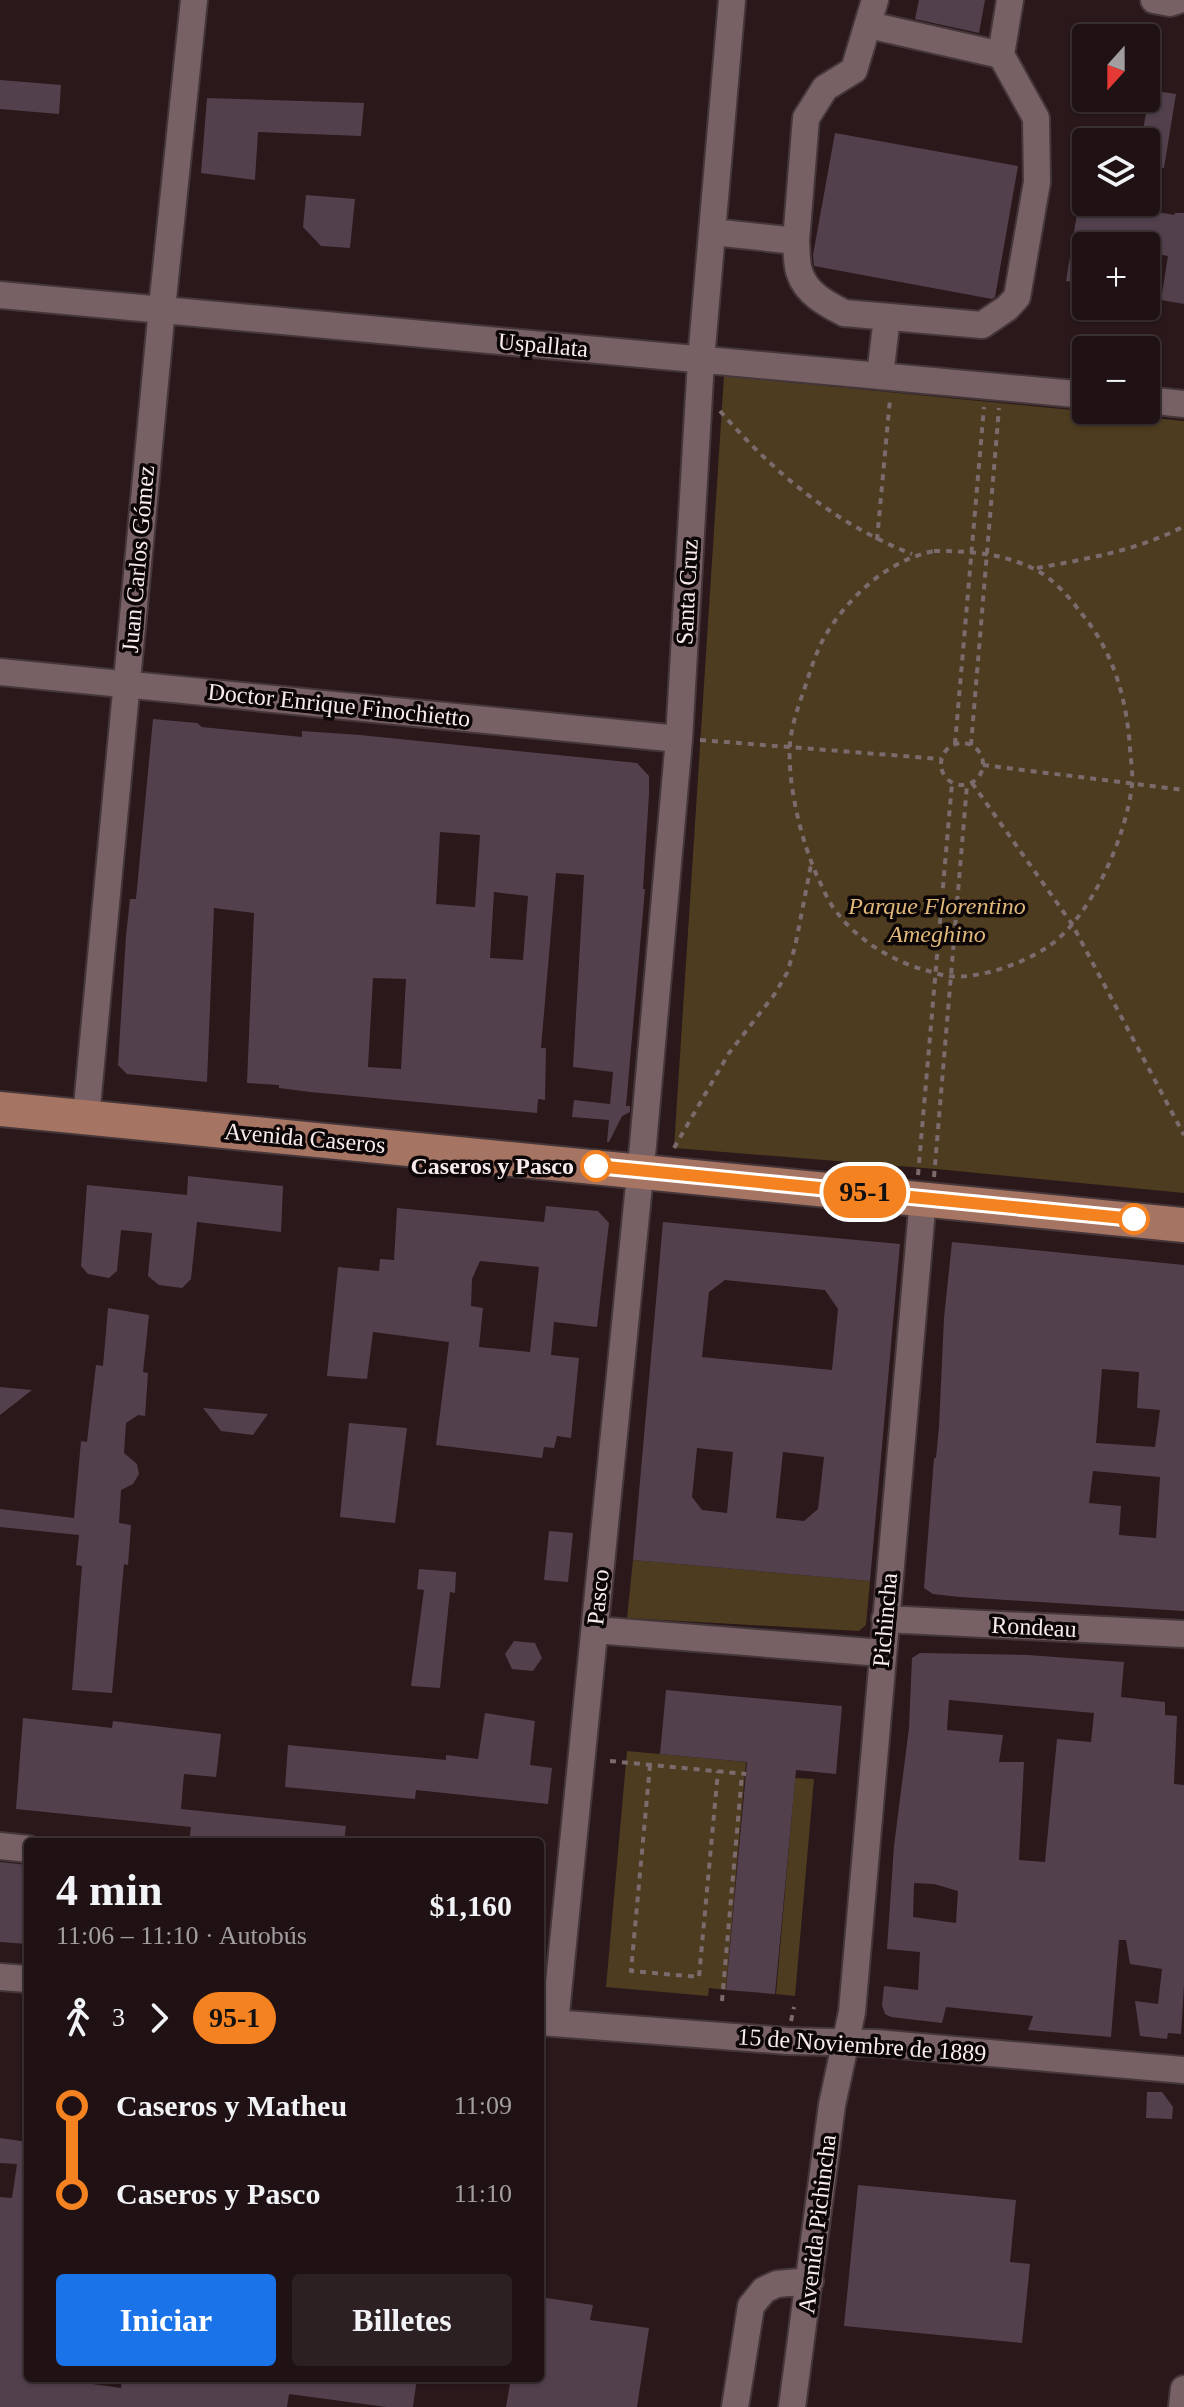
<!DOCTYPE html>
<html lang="es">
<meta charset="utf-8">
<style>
:root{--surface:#201214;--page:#2d2022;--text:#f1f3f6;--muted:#a29ea0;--line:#3d3234;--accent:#1a73e8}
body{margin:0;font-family:Georgia,serif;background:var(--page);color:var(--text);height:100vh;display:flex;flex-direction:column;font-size:30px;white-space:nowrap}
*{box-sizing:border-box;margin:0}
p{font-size:26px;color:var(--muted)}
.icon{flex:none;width:44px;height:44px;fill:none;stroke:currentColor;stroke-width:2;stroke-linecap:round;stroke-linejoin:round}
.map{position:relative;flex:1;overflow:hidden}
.drawer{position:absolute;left:24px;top:1838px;width:520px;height:544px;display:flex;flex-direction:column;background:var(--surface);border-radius:8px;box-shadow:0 2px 6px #0004,0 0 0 2px var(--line)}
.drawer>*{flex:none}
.badge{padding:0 16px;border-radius:26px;font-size:28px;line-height:52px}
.needle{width:52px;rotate:201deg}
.fabs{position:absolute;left:1072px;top:24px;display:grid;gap:16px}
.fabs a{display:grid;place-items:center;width:88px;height:88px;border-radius:8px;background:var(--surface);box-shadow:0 2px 6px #0004,0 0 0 2px var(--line);font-size:40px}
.map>.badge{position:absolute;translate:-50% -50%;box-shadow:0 0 0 4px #fff}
.legs{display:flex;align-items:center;gap:12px;height:88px;padding:0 32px;font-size:26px}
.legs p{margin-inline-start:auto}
.summary{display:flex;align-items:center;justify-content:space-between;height:136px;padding:0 32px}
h1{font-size:44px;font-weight:700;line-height:60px}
.button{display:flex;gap:16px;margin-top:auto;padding:16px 32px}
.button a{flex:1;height:92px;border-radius:8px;background:var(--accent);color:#fff;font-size:32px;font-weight:700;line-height:92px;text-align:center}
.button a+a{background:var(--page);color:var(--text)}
ul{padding:0 32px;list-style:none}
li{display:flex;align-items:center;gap:28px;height:88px;font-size:30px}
li i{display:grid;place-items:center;width:12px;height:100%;margin:0 10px;background:currentColor}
li i::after{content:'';width:20px;height:20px;margin:-10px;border:6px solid;border-radius:50%;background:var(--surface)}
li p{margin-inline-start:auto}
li:first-child i{background:linear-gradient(#0000 50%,currentColor 0)}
li:last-child i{background:linear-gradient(currentColor 50%,#0000 0)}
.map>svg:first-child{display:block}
.green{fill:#4e3c20}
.building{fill:#52414d;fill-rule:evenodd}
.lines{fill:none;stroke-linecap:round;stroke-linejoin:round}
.minor-casing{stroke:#453739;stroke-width:30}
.major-casing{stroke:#453739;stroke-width:38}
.path{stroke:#7b6b6d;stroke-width:4;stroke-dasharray:6 6;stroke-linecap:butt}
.minor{stroke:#786164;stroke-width:26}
.major{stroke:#a67463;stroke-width:34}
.line-1-casing{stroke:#fff;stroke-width:18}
.line-1{stroke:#f58220;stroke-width:12}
.stop-1-dot{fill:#fff;stroke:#f58220;stroke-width:4}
.labels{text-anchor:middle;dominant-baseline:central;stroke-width:7;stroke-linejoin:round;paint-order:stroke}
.street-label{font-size:24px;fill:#f8ebec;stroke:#0d0607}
.park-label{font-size:24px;font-style:italic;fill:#e0b879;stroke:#0d0607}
.stop-label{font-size:24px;font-weight:bold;fill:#f8ebec;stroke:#0d0607;text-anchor:end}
</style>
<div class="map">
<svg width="1184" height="2407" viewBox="0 0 1184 2407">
<rect width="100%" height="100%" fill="#2a181b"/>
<path class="green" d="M724 376 1184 421V1193L936 1169 674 1148Z
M633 1560 870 1581 866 1625 859 1631 627 1618Z
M627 1751 746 1762 726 1990 709 1988 708 1996 606 1987Z
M795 1778 814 1779 795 1996 776 1994Z"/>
<path class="building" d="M919 0H985L979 33 915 19Z
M0 80 61 85 59 114 0 109Z
M1150 90 1176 94 1164 168 1146 165V142H1141Z
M207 98 364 103 361 136 258 132 255 180 201 173Z
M835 133 1018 166 995 297 992 299 814 266 813 255Z
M306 195 355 199 350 248 321 246 303 227Z
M1079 202H1102L1174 215 1175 213H1184V304L1161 300 1168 256 1146 252V246H1086V284L1066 281Z
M153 719 197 723 202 727 302 737V731L360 735 637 763 649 776V794L643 889H645L626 1106H630V1112L622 1116 609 1142H607L609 1120 572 1117 574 1100 610 1104 613 1072 573 1067 584 875 556 873 541 1048H546L545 1100 538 1099 537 1113 310 1092 279 1088V1085L247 1083 254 913 214 908 207 1082 127 1074 118 1065 126 936 130 899H136ZM440 832 480 835 475 907 436 904ZM494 892 528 896 523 960 490 958ZM373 978 406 979 401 1069 368 1067Z
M188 1176 283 1186 281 1232 197 1222 191 1279 182 1288 159 1285 148 1276 152 1233 121 1230 117 1271 109 1278 88 1274 81 1266 87 1185 187 1195Z
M546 1206 598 1211 609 1223 597 1327 554 1322 551 1355 579 1358 571 1438 557 1436 554 1448 544 1447 542 1458 436 1445 449 1342 373 1332 367 1379 327 1376 338 1267 379 1271 380 1259 394 1260 397 1208 544 1222ZM480 1261 539 1267 530 1352 479 1347 483 1308 471 1306 472 1279Z
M663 1222 900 1244 870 1581 633 1560ZM725 1280 825 1290 838 1309 832 1370 702 1357 709 1292ZM697 1448 733 1452 727 1513 702 1510 692 1497ZM783 1452 824 1457 818 1509 804 1521 776 1518Z
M952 1242 1184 1265V1611L960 1597 933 1594 924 1588 934 1458H936L939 1427 944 1318ZM1102 1369 1139 1372 1137 1408 1160 1410 1155 1447 1096 1443ZM1093 1471 1160 1477 1156 1538 1119 1535 1121 1506 1089 1503Z
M108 1308 149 1315 143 1372 148 1373 145 1416 138 1415 126 1423 124 1453 137 1464 139 1474 133 1484 121 1490 119 1523 131 1525 128 1565 124 1564 112 1693 72 1690 82 1566 76 1565 79 1535 0 1527V1509L74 1518 81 1441 87 1442 96 1365 103 1366Z
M0 1387 32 1390 0 1415Z
M203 1408 268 1414 253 1435 221 1431Z
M349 1423 407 1428 395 1523 340 1517Z
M549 1531 573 1533 568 1582 544 1580Z
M419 1569 456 1572 455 1593 450 1592 440 1688 411 1686 424 1590 417 1589Z
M514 1641 535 1643 542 1658 533 1671 512 1669 505 1654Z
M920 1653 1028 1655 1124 1662 1121 1697 1165 1702V1715L1177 1716 1174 1784 1184 1785V1985L1181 2034 1168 2033 1167 2039 1140 2036 1135 2001 1158 2004 1162 1969 1130 1964 1126 1940H1119L1111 2037 1028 2030 1033 2016 946 2007 942 2023 891 2017 885 2014 882 2005 884 1986 918 1990 920 1952 887 1949 894 1846 909 1728 912 1658ZM949 1700 1094 1713 1091 1742 1057 1739 1045 1862 1019 1860 1024 1762H999L1003 1735 947 1730ZM914 1883 934 1884 958 1891 956 1923 913 1917Z
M666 1690 842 1706 836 1774 796 1770 775 1994 726 1990 747 1762 660 1754Z
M485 1713 535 1721 530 1765 552 1768 548 1804 416 1790 415 1799 285 1787 288 1745 446 1760V1755L478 1759Z
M23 1718 112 1728 113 1721 221 1734 216 1777 184 1774 181 1809 346 1826 344 1842H189L191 1827 16 1809Z
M0 1862 28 1865V1944L0 1942Z
M1147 2092H1162L1173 2107 1172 2119 1146 2118Z
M0 2138 28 2142V2378H50L121 2388 122 2378H417L413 2407H386L289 2394 287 2407H0V2197L12 2198 17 2164 0 2163Z
M858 2185 1016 2200 1010 2262 1030 2264 1022 2343 844 2326Z
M540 2297 593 2305 590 2320 649 2328 637 2407H506L511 2378H540Z"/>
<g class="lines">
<defs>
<path id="minor" d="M1154 0 1170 3 1179 0
M869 25 1001 55
M713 232 796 241 806 118 825 88 854 70 875 0
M796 241C797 251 796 265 800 274 807 294 827 304 844 313L982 325 1007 308 1017 297 1037 182 1036 118 1001 55 1010 0
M0 295 1086 395
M880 376 887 317
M1146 400 1184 404
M0 672 679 739
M86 1117 162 308 194 0
M885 1619 1184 1634
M595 1630 882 1653
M0 1846 28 1849
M0 1977 28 1979
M540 2022 787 2041 876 2043 1184 2070
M555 2023 643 1145 679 739 701 360 732 0
M735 2407 751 2306 764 2290 777 2284 810 2281
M792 2407 832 2105 852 2012 923 1198
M1182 2407 1184 2389"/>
<path id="major" d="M0 1109 1184 1225"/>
</defs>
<use href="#minor" class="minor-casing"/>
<use href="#major" class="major-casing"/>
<path class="path" d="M720 411C774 473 835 524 912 554
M877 540 890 399
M934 551C969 551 1002 553 1034 569 1053 578 1070 598 1082 614 1114 653 1127 700 1130 749 1131 761 1133 774 1132 785 1126 837 1091 919 1046 948 1022 964 976 980 948 976 940 975 932 972 925 970 894 962 858 940 839 915 830 905 824 891 818 878 801 841 787 783 790 743 792 724 798 707 804 690 811 669 817 647 830 628 855 591 890 560 934 551Z
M1037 568C1086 559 1140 550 1184 526
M700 740 941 759
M941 764a21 21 0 1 1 42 0a21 21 0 1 1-42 0Z
M955 744 984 407
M971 745 999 408
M983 765 1184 790
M972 783 1072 924 1184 1135
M674 1148 729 1053 774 995 787 973 795 947 811 865
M918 1175 952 783
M934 1177 967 785
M610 1761 746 1774
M650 1765 631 1971 699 1977 718 1771
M722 2001 742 1774
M791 2021 794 2007"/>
<use href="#minor" class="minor"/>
<use href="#major" class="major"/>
</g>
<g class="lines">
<defs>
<path id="line-1" d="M596 1166 1134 1219"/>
</defs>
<use href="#line-1" class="line-1-casing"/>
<use href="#line-1" class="line-1"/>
</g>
<g class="stop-1-dot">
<circle cx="596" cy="1166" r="14"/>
<circle cx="1134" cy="1219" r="14"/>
</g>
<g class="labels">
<g class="street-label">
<text transform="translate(543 345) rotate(5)">Uspallata</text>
<text transform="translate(138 559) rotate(-85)">Juan Carlos Gómez</text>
<text transform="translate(687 592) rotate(-87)">Santa Cruz</text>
<text transform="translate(339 705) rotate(6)">Doctor Enrique Finochietto</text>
<text transform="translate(305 1138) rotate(5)">Avenida Caseros</text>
<text transform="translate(598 1597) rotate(-84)">Pasco</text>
<text transform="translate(885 1620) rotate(-85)">Pichincha</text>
<text transform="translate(1034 1627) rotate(3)">Rondeau</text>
<text transform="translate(862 2045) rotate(4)">15 de Noviembre de 1889</text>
<text transform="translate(817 2224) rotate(-83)">Avenida Pichincha</text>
</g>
<g class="park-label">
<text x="937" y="906">Parque Florentino<tspan x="937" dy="28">Ameghino</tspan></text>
</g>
<g class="stop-label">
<text x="574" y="1166">Caseros y Pasco</text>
</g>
</g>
</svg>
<div class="fabs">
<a><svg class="needle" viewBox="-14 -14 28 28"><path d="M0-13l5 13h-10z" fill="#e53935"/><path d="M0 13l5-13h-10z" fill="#a29ea0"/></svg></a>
<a><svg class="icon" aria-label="layers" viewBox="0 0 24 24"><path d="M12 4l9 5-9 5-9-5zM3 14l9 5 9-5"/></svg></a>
<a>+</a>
<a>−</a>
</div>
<b class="badge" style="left:865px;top:1192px;background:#f58220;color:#111">95-1</b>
<section class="drawer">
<div class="summary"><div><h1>4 min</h1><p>11:06 – 11:10 · Autobús</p></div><b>$1,160</b></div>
<div class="legs"><svg class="icon" aria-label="walk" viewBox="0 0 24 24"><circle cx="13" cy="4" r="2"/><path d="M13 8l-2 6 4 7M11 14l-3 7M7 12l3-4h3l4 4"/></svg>3<svg class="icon" aria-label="forward" viewBox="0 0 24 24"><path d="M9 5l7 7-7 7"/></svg><b class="badge" style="background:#f58220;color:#111">95-1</b></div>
<ul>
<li><i style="color:#f58220"></i><b>Caseros y Matheu</b><p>11:09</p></li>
<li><i style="color:#f58220"></i><b>Caseros y Pasco</b><p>11:10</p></li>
</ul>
<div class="button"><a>Iniciar</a><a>Billetes</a></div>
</section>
</div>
